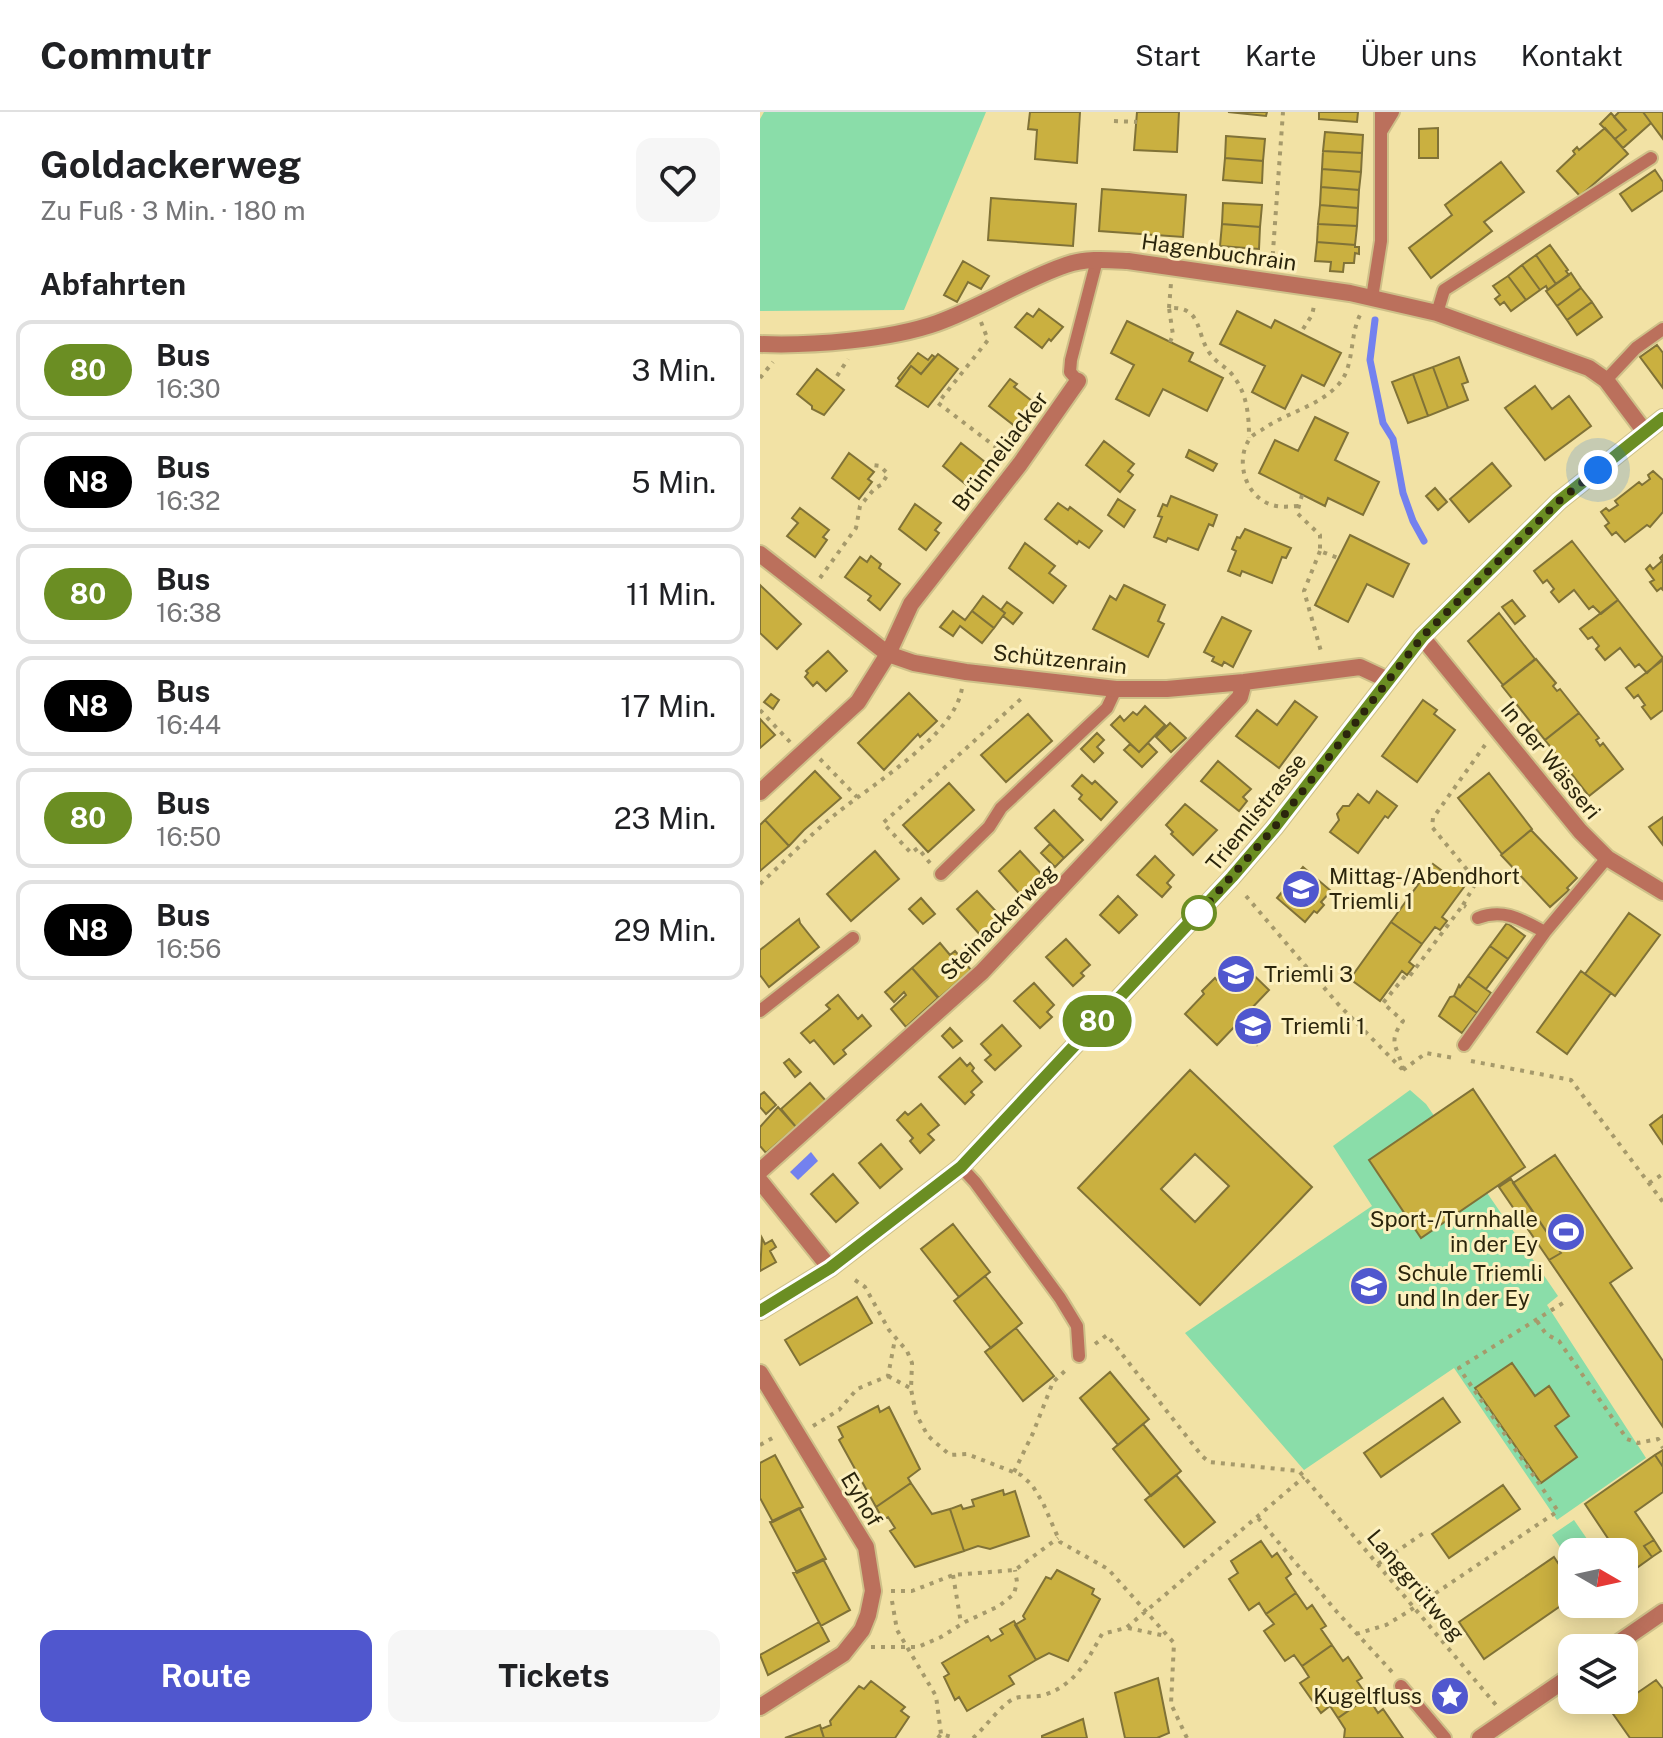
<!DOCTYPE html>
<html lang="de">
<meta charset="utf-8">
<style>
:root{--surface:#fff;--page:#f6f6f6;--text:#202124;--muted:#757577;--line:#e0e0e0;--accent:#5057ce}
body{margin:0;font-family:"Public Sans",sans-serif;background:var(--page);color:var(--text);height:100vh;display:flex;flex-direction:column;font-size:30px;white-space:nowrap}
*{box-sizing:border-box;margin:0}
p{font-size:26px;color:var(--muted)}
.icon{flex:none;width:44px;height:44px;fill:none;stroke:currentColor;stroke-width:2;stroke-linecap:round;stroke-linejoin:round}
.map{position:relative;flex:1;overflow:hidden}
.details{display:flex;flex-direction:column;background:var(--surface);width:760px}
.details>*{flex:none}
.badge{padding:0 16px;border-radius:26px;font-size:28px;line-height:52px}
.needle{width:52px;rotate:99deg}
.tools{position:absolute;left:798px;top:1426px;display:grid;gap:16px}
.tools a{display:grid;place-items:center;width:80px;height:80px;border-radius:16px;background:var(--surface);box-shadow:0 4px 20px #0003;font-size:40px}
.you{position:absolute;width:40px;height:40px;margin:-20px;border:6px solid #fff;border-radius:50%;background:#1a73e8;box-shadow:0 0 0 12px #1a73e833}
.map>.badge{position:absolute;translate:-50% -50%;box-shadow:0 0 0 4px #fff}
h2{padding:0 40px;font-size:30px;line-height:72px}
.round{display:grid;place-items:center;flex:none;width:84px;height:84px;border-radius:16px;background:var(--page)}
.overview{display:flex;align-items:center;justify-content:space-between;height:136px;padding:0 40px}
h1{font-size:38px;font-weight:700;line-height:60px}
.primary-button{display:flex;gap:16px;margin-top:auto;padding:16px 40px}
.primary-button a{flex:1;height:92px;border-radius:16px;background:var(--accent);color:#fff;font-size:32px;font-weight:700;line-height:92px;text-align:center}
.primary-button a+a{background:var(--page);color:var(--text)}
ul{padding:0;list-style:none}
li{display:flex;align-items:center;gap:24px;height:100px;margin:0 16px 12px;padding:0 24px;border:4px solid var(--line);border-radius:16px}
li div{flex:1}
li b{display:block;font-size:30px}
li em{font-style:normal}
li .badge{min-width:88px;font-weight:700;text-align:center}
header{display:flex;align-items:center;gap:48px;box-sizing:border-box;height:112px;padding:0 40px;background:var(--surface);border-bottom:2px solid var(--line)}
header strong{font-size:38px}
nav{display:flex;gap:44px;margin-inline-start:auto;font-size:28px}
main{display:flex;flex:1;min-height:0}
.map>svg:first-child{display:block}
.green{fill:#8adda9}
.water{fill:#7381ef}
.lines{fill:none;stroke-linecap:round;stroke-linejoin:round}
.stream{stroke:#7381ef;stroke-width:7}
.building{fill:#cab040;stroke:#807237;stroke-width:2;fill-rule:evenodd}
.lane-casing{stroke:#cec089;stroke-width:16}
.street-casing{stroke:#cec089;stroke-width:20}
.secondary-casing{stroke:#cec089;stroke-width:20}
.path{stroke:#a69a6b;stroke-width:4;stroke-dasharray:4 6;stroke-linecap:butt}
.lane{stroke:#bb705c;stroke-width:12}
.street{stroke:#bb705c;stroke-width:16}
.secondary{stroke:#9f3010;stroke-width:16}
.line-casing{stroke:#fff;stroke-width:18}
.line{stroke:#6b8e23;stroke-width:12}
.walk{stroke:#2b250c;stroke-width:8;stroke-dasharray:0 14.4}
.stop-dot{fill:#fff;stroke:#6b8e23;stroke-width:4}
.labels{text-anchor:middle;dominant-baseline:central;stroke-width:6;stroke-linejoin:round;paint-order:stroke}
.street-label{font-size:22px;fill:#2b250c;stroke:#fcf0bf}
.poi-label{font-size:22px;fill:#2b250c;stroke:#fcf0bf;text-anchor:start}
</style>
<header>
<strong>Commutr</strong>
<nav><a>Start</a><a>Karte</a><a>Über uns</a><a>Kontakt</a></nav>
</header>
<main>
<section class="details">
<div class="overview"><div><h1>Goldackerweg</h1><p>Zu Fuß · 3 Min. · 180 m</p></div><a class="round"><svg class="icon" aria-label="heart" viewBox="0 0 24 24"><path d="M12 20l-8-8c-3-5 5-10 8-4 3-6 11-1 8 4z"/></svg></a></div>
<h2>Abfahrten</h2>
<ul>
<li><span class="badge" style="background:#6b8e23;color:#fff">80</span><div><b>Bus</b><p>16:30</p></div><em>3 Min.</em></li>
<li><span class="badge" style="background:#000;color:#fff">N8</span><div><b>Bus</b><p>16:32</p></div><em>5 Min.</em></li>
<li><span class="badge" style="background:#6b8e23;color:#fff">80</span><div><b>Bus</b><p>16:38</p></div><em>11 Min.</em></li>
<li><span class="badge" style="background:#000;color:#fff">N8</span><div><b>Bus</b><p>16:44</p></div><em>17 Min.</em></li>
<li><span class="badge" style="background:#6b8e23;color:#fff">80</span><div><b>Bus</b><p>16:50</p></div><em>23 Min.</em></li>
<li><span class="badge" style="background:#000;color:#fff">N8</span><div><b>Bus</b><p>16:56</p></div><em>29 Min.</em></li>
</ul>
<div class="primary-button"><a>Route</a><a>Tickets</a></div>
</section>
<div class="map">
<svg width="903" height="1626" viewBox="0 0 903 1626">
<rect width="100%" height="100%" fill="#f2e2a5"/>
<path class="green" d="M4 0H226L144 198 0 199V7Z
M650 978 666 992 798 1184 787 1193 886 1346 797 1408 694 1256 544 1358 425 1221 612 1094 573 1034Z
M814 1408 836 1440H812V1453L792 1423Z"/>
<path class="water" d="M51 1040 58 1049 38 1068 30 1060Z"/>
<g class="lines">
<path class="stream" d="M615 208 610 248 623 311 633 327 643 381 653 409 664 429"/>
</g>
<path class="building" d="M270 0H320L317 51 275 47 277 18 268 17Z
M377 0H419L417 40 374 38Z
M468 0H507L506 4Z
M559 0H598L597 10 559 7Z
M859 0H883L891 11 863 36 855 27 866 18 854 5Z
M883 0H903V27L891 11Z
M851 1 866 18 855 27 840 12Z
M678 16V46H659V17Z
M845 16 868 42 820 84 797 59 815 42 813 39 817 35 819 38Z
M565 20 603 23 602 41 563 39Z
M466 24 505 27 503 49 465 46Z
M563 39 602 41 601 60 562 57Z
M465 46 503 49 502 71 463 68Z
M741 50 764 80 724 110 732 119 671 166 649 136 692 103 685 93Z
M562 57 601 60 599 78 561 75Z
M895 58 903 70V78L872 99 860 82Z
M561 75 599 78 598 96 560 93Z
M342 77 426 83 423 125 339 119Z
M231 86 316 92 313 134 228 128Z
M463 91 502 93 500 115 462 112Z
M560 93 598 96 597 114 558 112Z
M462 112 500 115 499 137 460 134Z
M558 112 597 114 595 133 557 130Z
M557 130 595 133V135H599V142L595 141 594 151H584L583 160 570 159 571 150 555 149Z
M790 133 808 158 806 159 809 163 796 172 776 143Z
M776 143 796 172 788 178 786 174 780 178 762 153Z
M203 149 229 164 221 177 208 170 197 190 184 183Z
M762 153 780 178 766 188 748 164Z
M811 161 821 176 797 194 786 179Z
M748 164 766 188 751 199 744 190 740 193 735 187 740 183 733 174Z
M821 176 832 190 807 208 797 194Z
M832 190 842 205 817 223 807 208Z
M279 197 303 215 291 229 289 227 282 236 255 215 267 201 273 205Z
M477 199 511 216 515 208 581 241 564 274 542 263 525 297 492 280 505 254 460 232Z
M367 209 433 241 429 249 463 266 447 299 403 277 389 304 356 287 374 253 351 241Z
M897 233 903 241V276L880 245Z
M158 241 168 248 172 243 175 245 161 262 151 254 140 269 138 266Z
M178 242 198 257 168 295 136 274 151 254 161 262Z
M699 245 708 270 702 272 708 288 688 296 673 255Z
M673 255 688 296 668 304 653 262Z
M57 257 84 278 64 303 52 297V294L37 282Z
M653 262 668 304 648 311 632 270Z
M250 267 257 272 254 275 277 293 266 307 263 306 256 315 229 294Z
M775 274 792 297 809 284 831 314 785 348 745 296Z
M555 305 588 321 575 348 619 370 603 403 568 386 565 394 499 361 515 328 538 339Z
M344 329 374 352 368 359 373 363 360 380 326 353Z
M201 331 230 354 219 368 216 366 209 375 183 354Z
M429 338 457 352 453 359 426 345Z
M89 341 114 360 108 367 112 370 99 387 72 366Z
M732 351 751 374 709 410 690 387Z
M893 359 903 368V400L890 415 887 413 865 430 856 420 852 423 845 414 849 411 841 400 846 396 849 399 858 393 855 389 879 370 882 373 890 367 888 363Z
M675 376 687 390 678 398 666 384Z
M411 384 457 403 453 414 449 412 438 438 408 426 406 430 394 425 402 405 398 404 403 392 407 394Z
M358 387 375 398 364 415 348 403Z
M298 391 308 398 310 395 342 419 329 436 319 429 317 432 285 407Z
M155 392 181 411 175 418 179 421 166 438 139 417Z
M40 396 69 418 63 425 67 428 55 445 27 424 38 411 32 406Z
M485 417 531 436 526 446 522 445 512 471 482 459 480 464 468 459 476 439 472 437 477 425 480 426Z
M590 423 649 452 633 485 607 472 588 510 555 493Z
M812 429 858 488 841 502 833 494 829 497 814 478 799 490 791 480 794 477 787 468 783 471 774 459Z
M265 431 295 454 289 461 306 474 293 491 249 456Z
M903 443V478L901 476 897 479 890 470 894 468 886 457 890 453 893 457 902 449 900 446Z
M111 444 121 452 119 456 140 472 120 498 108 488 111 484 85 465 100 445 107 450Z
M0 473 41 512 17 537 0 521Z
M364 473 405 493 398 509 404 512 388 545 333 517 350 484 356 488Z
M223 484 245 501 234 516 212 499Z
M752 488 765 504 755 512 742 495Z
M858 488 903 546 887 561 879 552 875 555 860 536 845 548 836 537 839 534 832 525 828 527 820 517Z
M247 490 262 501 253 512 243 504 245 501 241 498Z
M193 499 205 508 212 499 234 516 222 531 200 514 193 524 180 515Z
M739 501 775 547 743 573 708 529Z
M462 505 491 519 473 555 464 550 462 554 452 549 454 545 444 540Z
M68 539 87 559 66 579 57 570 53 574 45 565 48 561 46 559Z
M776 547 796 571 793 574 797 579 800 577 819 601 785 628 742 574Z
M903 548V598L891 607 882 595 885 593 878 583 874 586 866 576Z
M149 581 177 609 160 625 158 622 124 658 98 631Z
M11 582 19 588 13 597 4 590Z
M663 588 677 598 674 602 695 618 657 670 622 644Z
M535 589 557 605 519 656 476 624 497 598 517 613Z
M385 594 405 613 379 640 351 613 360 604 364 609 373 600 377 603Z
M819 601 839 626 836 628 840 634 843 631 863 657 829 684 785 628Z
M268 602 292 629 246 670 221 643Z
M0 607 15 623 0 636Z
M410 611 426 626 411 640 396 625Z
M337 621 344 628 337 635 343 641 334 650 321 637Z
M388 631 397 640 382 655 364 638 370 632 379 640Z
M458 649 491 677 483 685 487 689 479 699 441 669Z
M55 659 81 686 44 718 29 734 5 708Z
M729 661 772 717 742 742 698 686Z
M322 663 332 672 335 669 357 690 341 708 319 687 322 683 312 674Z
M189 671 214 698 168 740 143 713Z
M617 679 637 694 628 706 625 704 598 741 570 720 579 708 577 702 583 694H589L598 682 609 691Z
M425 692 457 718 433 743 411 722 413 720 406 713Z
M294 698 323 728 304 746 275 716Z
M903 705V733L889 715Z
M5 708 29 734 0 759V713Z
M771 718 817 766 807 776 809 778 790 795 741 743Z
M290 732 304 746 295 755 281 741Z
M115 739 139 767 91 809 67 782Z
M260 739 286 767 274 778 275 784 271 787H264L239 759Z
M395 744 414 763 407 771 411 775 402 785 377 763Z
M673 752 704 775 682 805 687 809 680 818 675 815 662 832 631 810Z
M543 755 571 779 561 790 564 793 557 801 554 799 545 810 517 786Z
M217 779 243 807 222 825 197 797Z
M358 784 377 803 359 821 340 803Z
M161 786 175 802 163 812 149 797Z
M869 801 900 823 855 884 825 862Z
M39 807 40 811 59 835 9 875 0 863V838Z
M631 810 662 832 649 850 654 854 647 863 642 859 620 889 590 867Z
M747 811 765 824 748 847 730 834Z
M306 827 330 853 321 861 324 864 313 874 286 845Z
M180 831 190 843 195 839 211 858 179 886 152 856Z
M730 834 748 847 726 877 708 864Z
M477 847 509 878 489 899 511 918 497 933 477 912 457 933 425 902 444 882 442 879 455 866 457 868Z
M152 856 178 886 146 915 131 897 146 883 144 880 134 890 125 880Z
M821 859 851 881 807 942 777 920Z
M708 864 731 881 717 901 694 884 699 873 700 875Z
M274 871 294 893 287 900 292 905 280 916 254 889Z
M78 883 98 907 102 903 111 914 83 938 86 942 74 952 54 928 50 931 41 921 70 897 66 893Z
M694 884 717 901 702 921 679 904 690 885Z
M242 913 261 934 235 958 225 948 231 943 221 932Z
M190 916 202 929 193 936 182 924Z
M200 946 207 954 210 951 214 956 212 959 222 970 211 980 214 983 205 992 179 965Z
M29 947 41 960 35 965 24 951Z
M430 958 552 1075 440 1193 318 1076ZM435 1042 469 1074 435 1110 401 1077Z
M50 971 66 989 36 1015 21 997Z
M713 977 765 1055 661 1126 609 1048Z
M4 980 16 993 6 1002 0 995V983Z
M161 992 179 1013 168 1022 174 1028 160 1041 150 1029 153 1026 137 1008 145 1000 148 1003Z
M18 995 36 1015 6 1041 0 1034V1015Z
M903 1003V1032L890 1013Z
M121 1032 142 1057 120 1076 99 1051Z
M795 1043 872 1156 850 1171 903 1249V1315L789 1148 801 1141 753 1071Z
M73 1062 98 1091 76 1110 51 1082Z
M751 1067 801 1141 789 1148 739 1075Z
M193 1112 230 1160 199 1185 161 1137Z
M2 1126 5 1132 12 1128 16 1135 10 1139 16 1150 0 1159Z
M225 1164 262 1211 231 1236 194 1189Z
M97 1185 112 1211 40 1253 25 1228Z
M256 1216 294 1264 263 1289 225 1240Z
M752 1251 775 1284 789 1274 809 1304 795 1314 817 1345 781 1371 715 1276Z
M350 1260 389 1307 358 1333 320 1286Z
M683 1286 700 1310 621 1365 604 1341Z
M118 1294 120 1300 129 1295 160 1357 148 1366 151 1371 116 1395 79 1328 83 1325 78 1315Z
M383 1312 421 1359 391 1384 353 1337Z
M903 1338V1355L895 1343Z
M15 1343 43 1395 13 1410 0 1386V1351Z
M895 1343 903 1355V1380L875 1400 894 1428 884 1434 892 1445 871 1460 864 1450V1440H857L825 1392Z
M416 1363 455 1410 424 1435 385 1388Z
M151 1371 172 1402 190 1397 204 1439 155 1455 130 1419 135 1416 128 1405 123 1408 116 1395Z
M743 1373 760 1397 689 1446 672 1422Z
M243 1378 244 1383 255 1379 269 1424 230 1437 218 1434 204 1439 190 1397 201 1393 203 1397 214 1394 212 1388Z
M39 1396 66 1447 37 1461 10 1410Z
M894 1428 901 1439 892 1445 884 1434Z
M501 1429 512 1445 517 1441 531 1462 526 1466 536 1481 506 1502 499 1491 489 1498 469 1467 478 1461 471 1449Z
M794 1445 812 1472V1486L724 1547 699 1510Z
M63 1447 90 1498 61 1514 33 1461Z
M297 1458 334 1477 332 1482 340 1487 308 1549 289 1541 276 1548 255 1513 265 1507 263 1504 286 1465 291 1467Z
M536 1481 547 1497 552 1493 566 1514 561 1517 572 1533 542 1554 534 1543 525 1549 504 1519 514 1512 506 1502Z
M254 1509 276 1548 249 1564 254 1572 207 1599 199 1585 195 1588 184 1565 189 1562 182 1551 228 1524 231 1529 243 1522 240 1517Z
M59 1510 69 1529 8 1563 0 1543Z
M572 1533 583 1549 588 1545 602 1566 597 1569 608 1585 578 1606 570 1594 561 1601 540 1571 549 1565 542 1554Z
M398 1566 409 1621 397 1626H365L355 1581Z
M896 1568 903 1577V1626H870L851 1599Z
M111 1569 145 1595 141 1599 149 1605 135 1626H64L61 1617 71 1613 70 1609 99 1574 104 1577Z
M608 1585 618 1601 623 1597 643 1626H584L585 1617 578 1606Z
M323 1607 327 1626H282V1624Z
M60 1613 64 1626H25Z"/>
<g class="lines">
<defs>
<path id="lane" d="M622 18 633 0
M612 186 621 129V0
M677 201 684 178 891 46
M846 268 876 236 903 217
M318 269 310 260 311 248 337 148
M181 762 229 715 241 696 347 596 356 577
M718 806C744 796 762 808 785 820
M0 899 93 826
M704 933 785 820 847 746
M201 1055 215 1070 300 1186 317 1214 319 1244
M641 1574 685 1626"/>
<path id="street" d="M0 232C51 234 129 228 177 211 222 195 262 168 306 153 326 146 348 148 368 149L590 181 677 201 829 256 846 268 885 320
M0 442 128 542 154 551 206 560 356 577H407L484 570 600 555 628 568
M662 525 820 719 847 746 903 780
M0 680 98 590 128 542 151 492 260 352 318 269
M0 1059 222 860 480 585 484 570
M0 1069 70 1156
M0 1261 106 1435 113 1479 108 1503 102 1518 83 1542 0 1595
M851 1536 903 1500
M720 1626 812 1563"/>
<path id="secondary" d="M0 1199 70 1156 201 1055 472 765 514 716 662 525 799 389 903 306"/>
</defs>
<use href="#lane" class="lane-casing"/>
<use href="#street" class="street-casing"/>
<use href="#secondary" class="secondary-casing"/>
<path class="path" d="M354 9 377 10
M512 153 523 0
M409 196 411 171
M221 210 228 228 178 291 245 342
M543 217 552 203 554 194
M410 230 413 223 409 196C444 194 435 223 451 243 456 250 464 254 470 260 487 279 489 302 489 326
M77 264 88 247
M0 266 13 250
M542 383 537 401 560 423V439L578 446
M538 394C525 395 513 396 502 388 483 376 477 346 489 328 491 323 499 320 503 317 526 301 559 294 578 273 595 255 589 225 600 203
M560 439 544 479 562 543
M60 466 96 416 100 394 115 376 121 373 128 362 120 354 112 353
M0 598 30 630
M60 647 97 685
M170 751 158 736 151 741 123 711 262 586
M0 772C26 748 50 723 77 701 113 672 195 623 202 576
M486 784 578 892 642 957
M703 793 714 774 709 760 672 715 673 706 725 633
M711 949 811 968 903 1090
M643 958 666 941 694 946
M643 958C639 935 626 932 643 909L623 891 645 864 649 865 703 793 706 795
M889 1071 903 1062
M95 1168 105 1175 129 1218 147 1239 152 1251 151 1277 156 1302 168 1324 190 1343 207 1342 261 1363 272 1373 283 1391 300 1430 348 1457 414 1531 411 1592 427 1626
M777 1209 786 1222 799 1229 867 1327 878 1331 898 1327 903 1336
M335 1232 347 1223 442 1344 449 1350 539 1359 736 1593
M128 1264 150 1276
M53 1314 79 1298 97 1277 128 1264 135 1227
M0 1333 16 1324
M254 1360 273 1321 293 1270 307 1257
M498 1406 577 1500 633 1561
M618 1452 665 1420
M193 1463 201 1511
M131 1479H152L193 1463 255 1458 298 1426
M132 1489 137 1518 176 1584 181 1622
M368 1516 406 1524
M596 1522 626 1513 646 1501 798 1399 699 1256 803 1191
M111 1535H158L181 1525 205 1510 239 1494 254 1482 257 1470 255 1458
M178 1626 181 1622 195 1626
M213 1626C225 1616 240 1594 253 1587 261 1583 274 1586 284 1583 315 1573 327 1549 342 1522L366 1516 544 1365"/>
<use href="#lane" class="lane"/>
<use href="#street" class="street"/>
<use href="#secondary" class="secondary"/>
</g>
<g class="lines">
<defs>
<path id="line" d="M0 1199 70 1156 201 1055 472 765 514 716 662 525 799 389 903 306"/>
</defs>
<use href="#line" class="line-casing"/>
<use href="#line" class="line"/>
<path class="walk" d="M439 801 435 806 514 716 662 525 799 389 838 358"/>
</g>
<defs>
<symbol id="school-disc" viewBox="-11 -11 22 22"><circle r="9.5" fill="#5057ce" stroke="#fcf0bf"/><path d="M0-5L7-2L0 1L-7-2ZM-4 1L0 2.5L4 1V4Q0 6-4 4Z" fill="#fff"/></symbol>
<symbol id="stadium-disc" viewBox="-11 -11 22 22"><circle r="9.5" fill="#5057ce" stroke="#fcf0bf"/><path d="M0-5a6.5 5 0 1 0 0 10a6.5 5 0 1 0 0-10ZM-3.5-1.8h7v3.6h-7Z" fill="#fff"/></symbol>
<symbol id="sight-disc" viewBox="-11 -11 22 22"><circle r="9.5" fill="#5057ce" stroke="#fcf0bf"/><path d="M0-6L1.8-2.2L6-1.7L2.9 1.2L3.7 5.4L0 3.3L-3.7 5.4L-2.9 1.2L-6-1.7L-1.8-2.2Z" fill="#fff"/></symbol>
</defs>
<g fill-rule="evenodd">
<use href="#school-disc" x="519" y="755" width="44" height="44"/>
<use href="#school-disc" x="454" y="840" width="44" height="44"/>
<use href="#school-disc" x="471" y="892" width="44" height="44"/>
<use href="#stadium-disc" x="784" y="1098" width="44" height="44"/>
<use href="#school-disc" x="587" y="1152" width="44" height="44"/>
<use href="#sight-disc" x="668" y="1562" width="44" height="44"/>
</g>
<circle class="stop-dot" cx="439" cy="801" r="16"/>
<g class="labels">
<g class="street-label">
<text transform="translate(459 140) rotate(8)">Hagenbuchrain</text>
<text transform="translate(240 339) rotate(-53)">Brünneliacker</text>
<text transform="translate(300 547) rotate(6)">Schützenrain</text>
<text transform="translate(791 648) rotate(51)">In der Wässeri</text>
<text transform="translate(496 700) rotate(-51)">Triemlistrasse</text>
<text transform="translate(238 810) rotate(-45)">Steinackerweg</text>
<text transform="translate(102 1387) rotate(59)">Eyhof</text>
<text transform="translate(656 1473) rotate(50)">Langgrütweg</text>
</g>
<g class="poi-label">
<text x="569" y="764">Mittag-/Abendhort<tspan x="569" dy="25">Triemli 1</tspan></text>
<text x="504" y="862">Triemli 3</text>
<text x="521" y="914">Triemli 1</text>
<text x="778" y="1107" text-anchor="end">Sport-/Turnhalle<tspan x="778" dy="25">in der Ey</tspan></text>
<text x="637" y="1161">Schule Triemli<tspan x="637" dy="25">und In der Ey</tspan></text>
<text x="662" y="1584" text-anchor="end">Kugelfluss</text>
</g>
</g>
</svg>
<div class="tools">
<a><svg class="needle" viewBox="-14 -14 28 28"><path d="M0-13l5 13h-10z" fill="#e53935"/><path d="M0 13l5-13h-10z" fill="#757577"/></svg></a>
<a><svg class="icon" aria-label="layers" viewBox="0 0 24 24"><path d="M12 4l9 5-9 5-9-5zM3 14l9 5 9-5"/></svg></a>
</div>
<div class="you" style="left:838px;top:358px"></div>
<b class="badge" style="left:337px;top:909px;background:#6b8e23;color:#fff">80</b>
</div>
</main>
